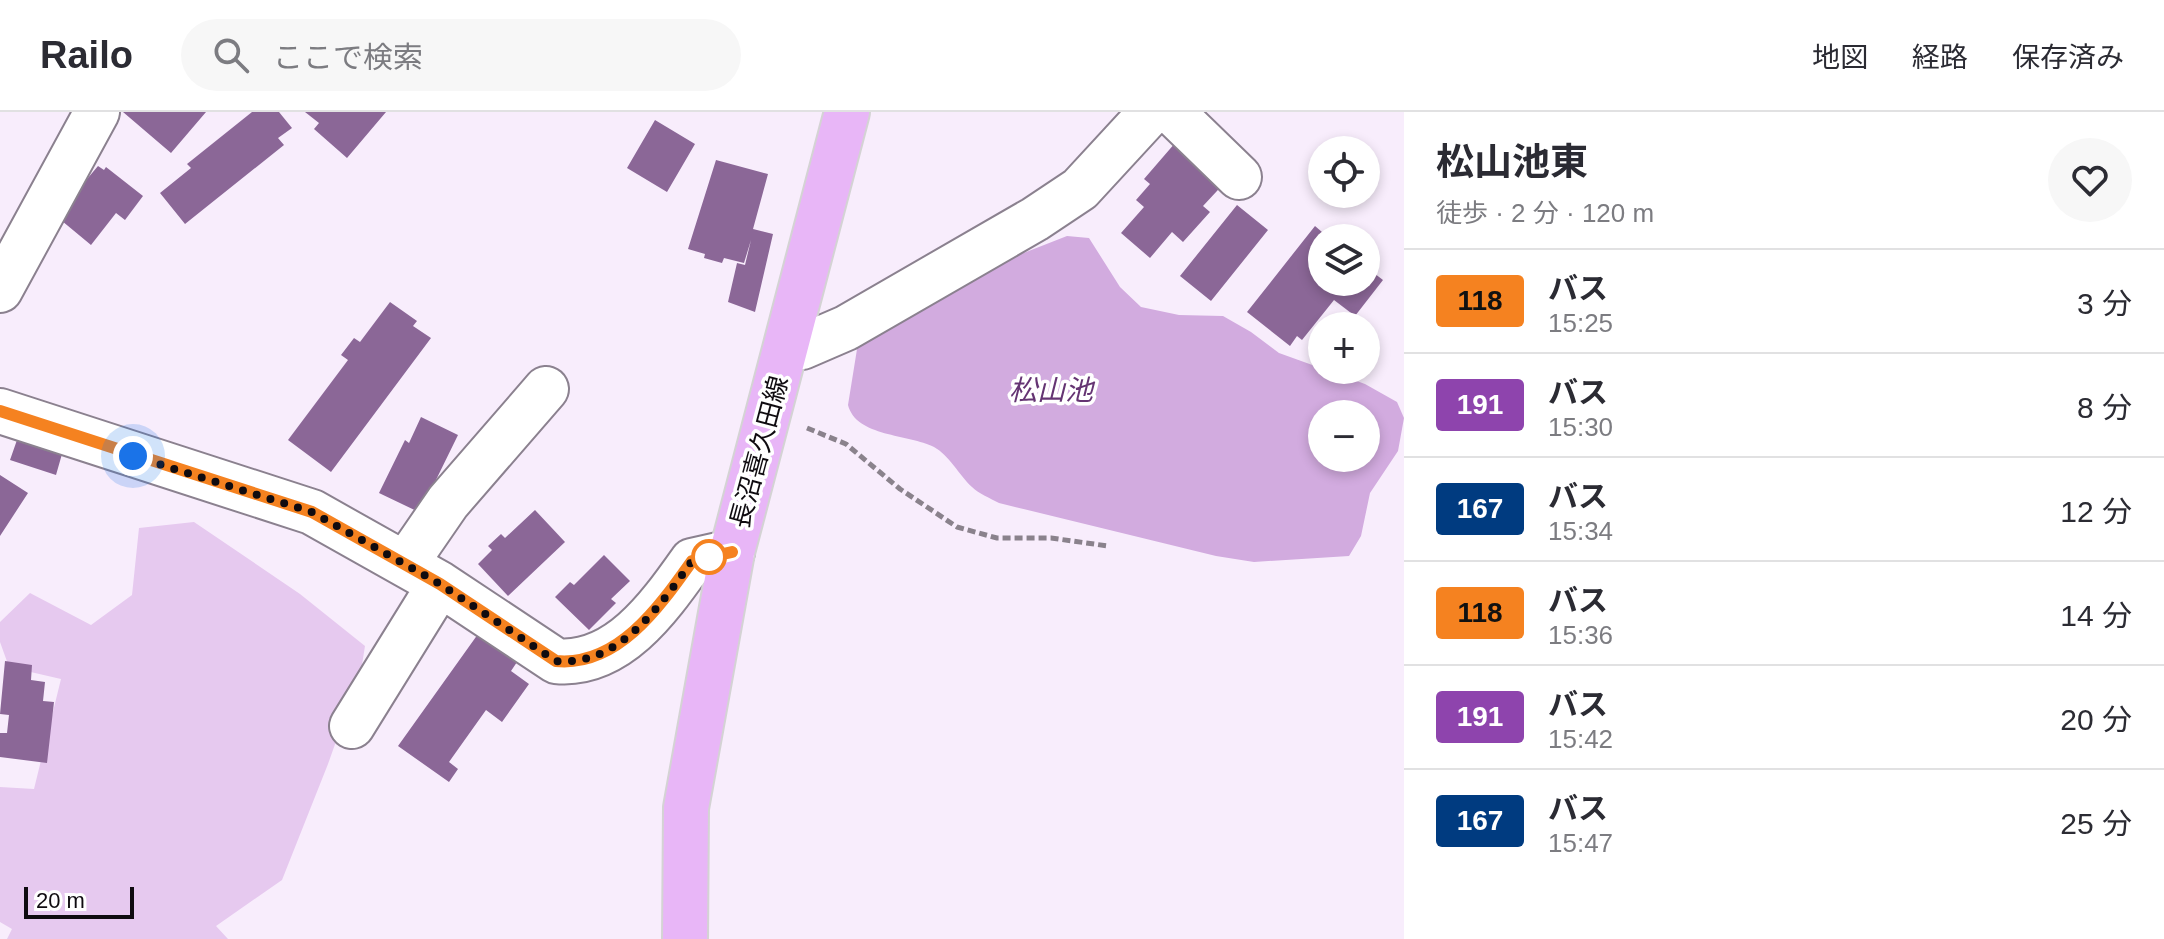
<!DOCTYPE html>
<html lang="ja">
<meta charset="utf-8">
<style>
:root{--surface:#fff;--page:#f7f7f7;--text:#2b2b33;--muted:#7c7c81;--line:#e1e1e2}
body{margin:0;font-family:Helvetica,"Noto Sans JP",sans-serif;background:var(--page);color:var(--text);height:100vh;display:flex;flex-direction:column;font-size:30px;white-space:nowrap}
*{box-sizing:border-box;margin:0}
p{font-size:26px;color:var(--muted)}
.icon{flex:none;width:44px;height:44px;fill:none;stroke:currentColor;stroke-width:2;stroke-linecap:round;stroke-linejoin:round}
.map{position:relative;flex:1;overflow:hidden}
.details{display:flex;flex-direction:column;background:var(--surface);width:760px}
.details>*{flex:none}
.badge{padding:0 16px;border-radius:6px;font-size:28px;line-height:52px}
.fabs{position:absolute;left:1308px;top:24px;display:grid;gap:16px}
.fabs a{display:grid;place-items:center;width:72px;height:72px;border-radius:50%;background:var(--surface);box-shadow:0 4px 12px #0003;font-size:40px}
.scale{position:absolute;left:24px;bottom:20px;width:110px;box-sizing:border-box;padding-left:8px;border:4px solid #0f0b10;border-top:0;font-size:22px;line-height:28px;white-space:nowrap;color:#0f0b10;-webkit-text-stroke:6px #fff;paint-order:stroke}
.you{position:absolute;width:40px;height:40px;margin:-20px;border:6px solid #fff;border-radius:50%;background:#1a73e8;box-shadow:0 0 0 12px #1a73e833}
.map>.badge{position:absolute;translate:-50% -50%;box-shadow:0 0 0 4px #fff}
.round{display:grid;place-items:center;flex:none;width:84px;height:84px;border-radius:42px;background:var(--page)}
.summary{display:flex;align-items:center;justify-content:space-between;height:136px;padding:0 32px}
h1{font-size:38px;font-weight:700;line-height:60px}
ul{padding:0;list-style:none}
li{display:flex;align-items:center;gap:24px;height:104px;padding:0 32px;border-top:2px solid var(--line)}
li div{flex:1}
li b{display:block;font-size:30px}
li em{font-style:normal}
li .badge{min-width:88px;font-weight:700;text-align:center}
header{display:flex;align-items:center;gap:48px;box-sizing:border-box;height:112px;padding:0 40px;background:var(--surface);border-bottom:2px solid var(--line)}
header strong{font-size:38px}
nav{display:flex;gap:44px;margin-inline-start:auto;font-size:28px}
.search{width:560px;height:72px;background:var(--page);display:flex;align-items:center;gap:20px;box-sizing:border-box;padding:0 28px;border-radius:44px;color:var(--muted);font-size:30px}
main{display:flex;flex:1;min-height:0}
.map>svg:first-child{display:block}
.green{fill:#e6c9ef}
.water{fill:#d2abdf;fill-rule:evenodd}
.building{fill:#8b6797}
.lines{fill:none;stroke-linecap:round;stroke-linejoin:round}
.minor-casing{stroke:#8b818f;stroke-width:48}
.major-casing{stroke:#d4d3d4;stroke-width:48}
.path{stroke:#8a828c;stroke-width:5;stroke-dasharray:8 4;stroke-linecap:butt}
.minor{stroke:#fff;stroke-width:44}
.major{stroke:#e8b6f7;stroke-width:44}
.line-casing{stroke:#fff;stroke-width:18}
.line{stroke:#f58220;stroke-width:12}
.walk{stroke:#0f0b10;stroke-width:8;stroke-dasharray:0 14.4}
.stop-dot{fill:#fff;stroke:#f58220;stroke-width:4}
.labels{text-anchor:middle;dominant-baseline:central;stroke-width:7;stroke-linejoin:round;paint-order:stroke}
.street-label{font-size:26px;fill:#0f0b10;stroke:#fff}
.water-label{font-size:28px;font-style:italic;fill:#653473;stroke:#fff}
</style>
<header>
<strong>Railo</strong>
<div class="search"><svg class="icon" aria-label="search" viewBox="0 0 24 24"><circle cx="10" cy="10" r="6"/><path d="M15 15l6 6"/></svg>ここで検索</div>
<nav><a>地図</a><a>経路</a><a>保存済み</a></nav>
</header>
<main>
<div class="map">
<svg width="1404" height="827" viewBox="0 0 1404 827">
<rect width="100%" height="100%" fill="#f8edfc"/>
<path class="green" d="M194 410 300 482 365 534 361 559 328 652 282 768 216 814 228 827H7L12 817 0 810V675L34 677 61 567 9 555 0 530V510L30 481 91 513 132 483 139 416Z"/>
<path class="water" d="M1067 124 1089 126 1120 175 1141 195 1179 203 1223 204 1251 220 1279 241 1365 272 1397 290 1404 306 1398 339 1370 381 1361 424 1349 444 1254 450 1216 444 999 391C990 386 979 382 972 375 959 363 949 343 934 335 909 322 856 325 848 293L858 231 1008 147ZM1322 302H1366V346H1322Z"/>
<path class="building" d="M123 0H206L171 41Z
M252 0H279L292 16 278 26 284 33 185 112 160 81 191 56 187 52Z
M305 0H386L347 46 314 17 319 11Z
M655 8 695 32 667 80 627 56Z
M1182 23 1230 65 1203 94 1210 100 1183 130 1172 120 1150 146 1121 121 1144 95 1136 88 1150 72 1144 67Z
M716 48 768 62 753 117 773 122 755 200 728 190 737 151 745 153 751 128 744 151 724 146 722 151 704 146 705 142 688 137Z
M98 54 104 58 106 55 143 84 125 108 116 101 91 133 56 104Z
M1237 93 1268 118 1211 189 1180 164Z
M1315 114 1329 126H1322V170H1366V155L1383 168 1355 204 1334 188 1302 228 1297 224 1290 234 1247 200Z
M390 190 417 209 413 214 431 226 331 360 288 328 348 248 341 243 354 226 360 230Z
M421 305 458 323 433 374 425 403 379 381 405 328 409 331Z
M17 328 62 342 56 363 10 348Z
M0 363 28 381 0 424Z
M535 398 565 430 508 484 478 452 492 438 488 434 501 422 505 426Z
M604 443 630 469 611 487 616 491 589 518 555 485 570 470 574 473Z
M478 522 517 550 511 559 529 572 502 610 486 598 449 650 458 657 449 670 398 634Z
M5 549 32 553 31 568 45 570 43 589 54 590 47 651 0 645V621H7L9 603 0 602Z"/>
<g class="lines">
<defs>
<path id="minor" d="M1172 0 1239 65
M0 178 97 0
M786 236 802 235 846 216 1035 107 1080 77 1151 0
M0 299 312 400 440 472 556 549C618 555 660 494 692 449L732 440
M406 451 448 390 546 277
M352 614 440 472"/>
<path id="major" d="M685 827 686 696 732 440 847 0"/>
</defs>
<use href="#minor" class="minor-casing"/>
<use href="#major" class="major-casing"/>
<path class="path" d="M807 316 846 332 900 377 957 415 997 426H1051L1108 434"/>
<use href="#minor" class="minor"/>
<use href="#major" class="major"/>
</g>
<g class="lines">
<defs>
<path id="line" d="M0 299 312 400 440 472 556 549C618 555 660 494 692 449L732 440"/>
</defs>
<use href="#line" class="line-casing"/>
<use href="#line" class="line"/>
<path class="walk" d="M133 344 312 400 440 472 556 549C618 555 660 494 692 449L712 444 709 445"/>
</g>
<circle class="stop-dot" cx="709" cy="445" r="16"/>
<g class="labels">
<g class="street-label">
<text transform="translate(759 340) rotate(-75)">長沼喜久田線</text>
</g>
<g class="water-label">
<text x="1051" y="278">松山池</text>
</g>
</g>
</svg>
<div class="fabs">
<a><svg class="icon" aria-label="locate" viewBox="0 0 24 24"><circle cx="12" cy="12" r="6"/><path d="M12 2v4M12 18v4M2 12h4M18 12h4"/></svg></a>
<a><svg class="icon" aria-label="layers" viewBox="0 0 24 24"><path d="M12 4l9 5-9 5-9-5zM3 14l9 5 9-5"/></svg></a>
<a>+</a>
<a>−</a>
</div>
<div class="scale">20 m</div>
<div class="you" style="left:133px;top:344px"></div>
</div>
<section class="details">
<div class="summary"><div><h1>松山池東</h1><p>徒歩 · 2 分 · 120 m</p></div><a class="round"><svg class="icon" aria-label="heart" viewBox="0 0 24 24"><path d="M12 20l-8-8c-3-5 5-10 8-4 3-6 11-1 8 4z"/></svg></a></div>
<ul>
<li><span class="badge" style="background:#f58220;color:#111">118</span><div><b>バス</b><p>15:25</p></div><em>3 分</em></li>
<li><span class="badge" style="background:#8e44ad;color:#fff">191</span><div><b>バス</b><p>15:30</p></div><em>8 分</em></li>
<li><span class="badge" style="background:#003b80;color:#fff">167</span><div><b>バス</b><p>15:34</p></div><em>12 分</em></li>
<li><span class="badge" style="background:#f58220;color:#111">118</span><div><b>バス</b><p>15:36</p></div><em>14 分</em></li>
<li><span class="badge" style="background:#8e44ad;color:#fff">191</span><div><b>バス</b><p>15:42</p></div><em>20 分</em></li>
<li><span class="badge" style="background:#003b80;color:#fff">167</span><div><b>バス</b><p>15:47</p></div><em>25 分</em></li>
</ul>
</section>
</main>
